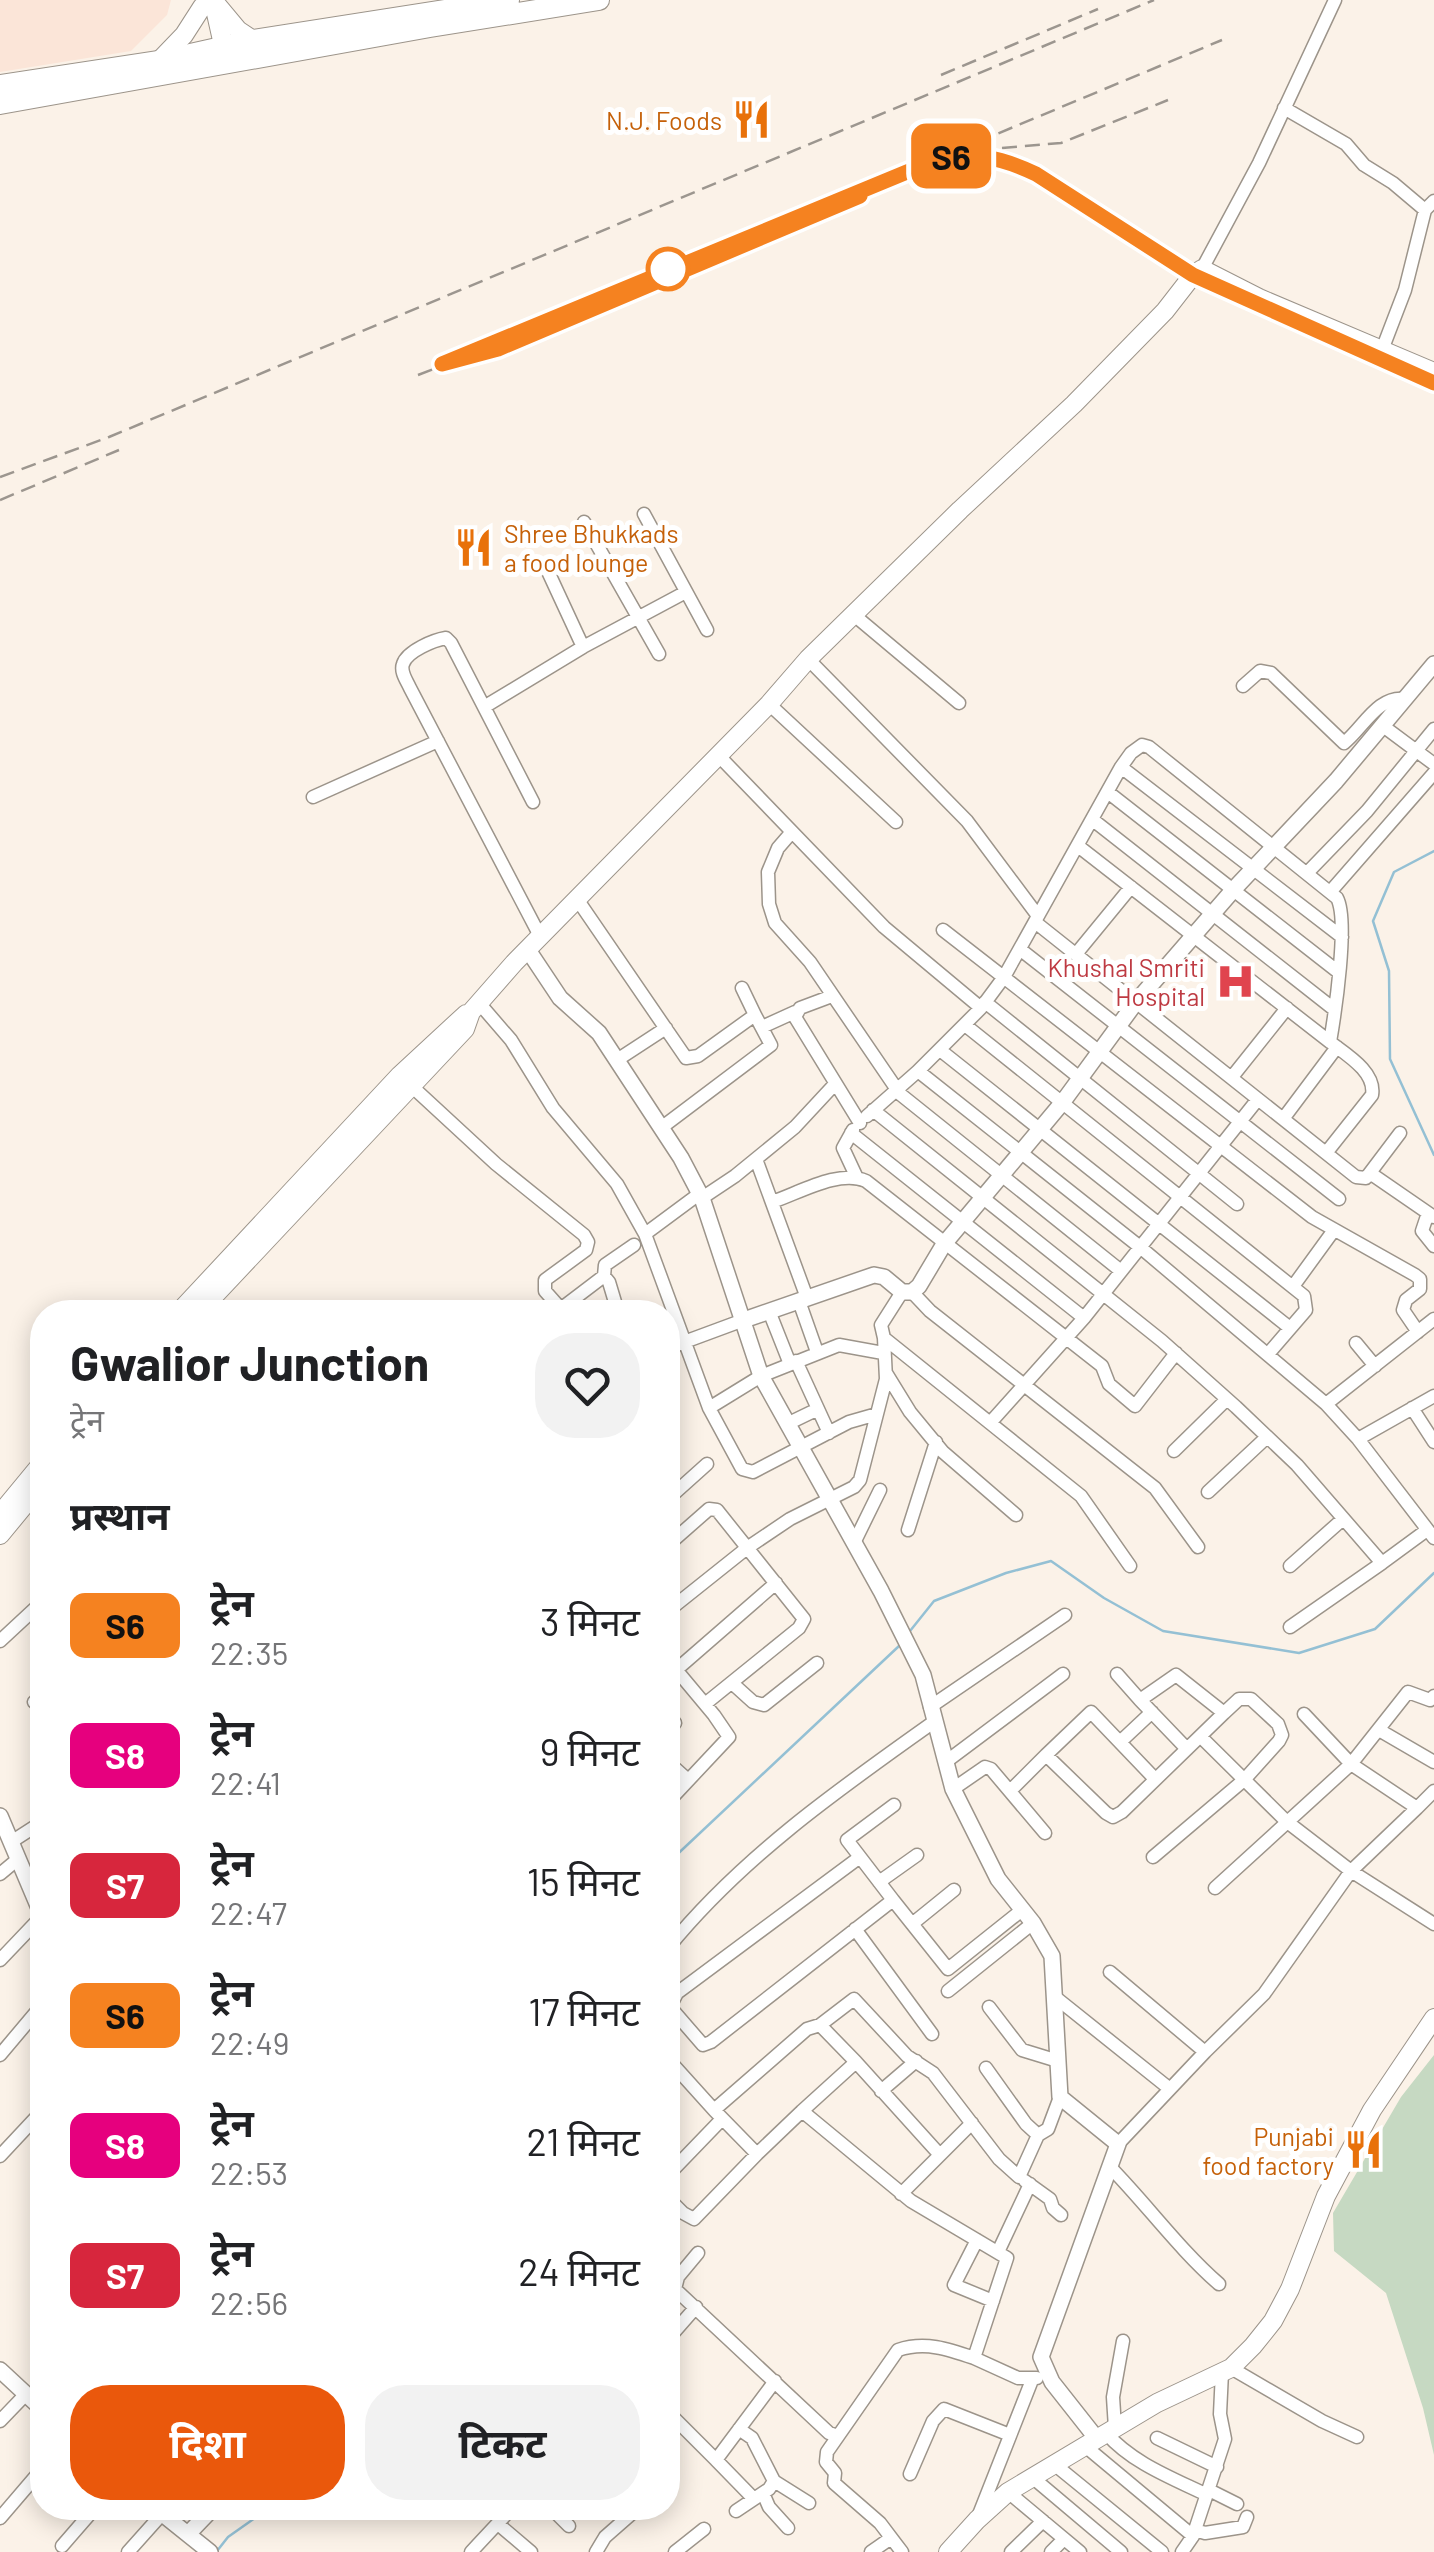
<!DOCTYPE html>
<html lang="hi">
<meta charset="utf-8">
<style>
:root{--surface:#fff;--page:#f2f2f2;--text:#202124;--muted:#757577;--accent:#ea580c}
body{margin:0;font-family:Barlow,"Noto Sans Devanagari",sans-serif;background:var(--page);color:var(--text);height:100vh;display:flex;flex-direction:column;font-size:38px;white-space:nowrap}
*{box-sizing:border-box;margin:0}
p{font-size:32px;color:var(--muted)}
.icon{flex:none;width:55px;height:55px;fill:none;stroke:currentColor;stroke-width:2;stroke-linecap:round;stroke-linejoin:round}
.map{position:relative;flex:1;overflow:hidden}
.sheet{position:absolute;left:30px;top:1300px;width:650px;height:1220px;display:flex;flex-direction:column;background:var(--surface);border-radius:40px;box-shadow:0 5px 25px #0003}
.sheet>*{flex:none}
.badge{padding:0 20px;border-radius:15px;font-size:35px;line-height:65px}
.map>.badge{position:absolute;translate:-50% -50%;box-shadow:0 0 0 5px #fff}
h2{padding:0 40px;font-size:38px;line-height:90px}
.round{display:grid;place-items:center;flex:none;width:105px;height:105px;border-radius:40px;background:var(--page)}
.summary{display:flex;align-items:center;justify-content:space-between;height:170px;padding:0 40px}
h1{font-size:48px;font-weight:700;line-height:75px}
.action{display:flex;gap:20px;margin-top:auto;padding:20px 40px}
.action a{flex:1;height:115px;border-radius:40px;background:var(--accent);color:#fff;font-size:40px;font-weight:700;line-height:115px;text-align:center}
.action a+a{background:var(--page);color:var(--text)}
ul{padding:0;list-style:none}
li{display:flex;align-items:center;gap:30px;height:130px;padding:0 40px}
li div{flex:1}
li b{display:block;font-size:38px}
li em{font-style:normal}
li .badge{min-width:110px;font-weight:700;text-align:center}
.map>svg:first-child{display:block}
.education{fill:#fbe5d8}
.green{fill:#c6d9c2}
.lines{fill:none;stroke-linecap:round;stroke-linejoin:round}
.stream{stroke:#94c0d4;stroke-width:2.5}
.minor-casing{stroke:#9c948a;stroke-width:15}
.tertiary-casing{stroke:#9c948a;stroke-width:18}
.secondary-casing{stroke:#9c948a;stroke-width:20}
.primary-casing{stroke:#9c948a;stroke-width:22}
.minor{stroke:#fff;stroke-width:12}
.tertiary{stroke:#fff;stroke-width:15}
.secondary{stroke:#fff;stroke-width:18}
.primary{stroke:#fff;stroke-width:20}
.rail{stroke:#9c968f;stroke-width:2.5;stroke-dasharray:15 8;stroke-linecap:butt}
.line-casing{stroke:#fff;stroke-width:22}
.line{stroke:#f58220;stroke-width:15}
.stop-dot{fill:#fff;stroke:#f58220;stroke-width:5}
.labels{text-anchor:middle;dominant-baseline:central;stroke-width:10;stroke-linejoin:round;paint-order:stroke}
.food-label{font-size:25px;fill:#c56008;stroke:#fff;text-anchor:end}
.health-label{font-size:25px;fill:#be3a42;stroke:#fff;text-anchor:end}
</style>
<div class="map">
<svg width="1434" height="2552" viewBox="0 0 1434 2552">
<rect width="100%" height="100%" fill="#fbf2e8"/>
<path class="education" d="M0 0H171L167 15 131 51 0 72Z"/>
<path class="green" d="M1434 2055V2455L1423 2408 1386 2293 1334 2251 1333 2213 1401 2097Z"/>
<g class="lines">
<path class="stream" d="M1434 851 1394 872 1373 921 1389 971 1390 1059 1434 1155
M910 1631 934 1601 1006 1573 1051 1561 1104 1598 1163 1631 1299 1653 1375 1629 1434 1573
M668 1863 899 1646
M217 2551 228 2537 269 2508"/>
<defs>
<path id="minor" d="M1284 108 1346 144 1364 165 1393 183 1425 210
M1202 269 1259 163 1335 0
M1382 350 1405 290 1425 210 1434 201
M644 514 707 630
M584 522 659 654
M854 615 959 703
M583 647 684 593
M808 659 967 821 1038 916
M1243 686 1260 671 1271 673 1344 743C1363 728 1378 695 1405 699
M769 704 896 822
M484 707 583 647 545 565
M1383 726 1434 764
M718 755 884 927 981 1008
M1121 767 1342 937
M1109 793 1337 971
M313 797 438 741
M533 802 451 643 446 638C434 640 407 651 403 664 400 672 407 681 410 688L540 936
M1093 820 1335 1010
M791 833 778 848 768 872 769 904 775 923 810 962 900 1094 1121 1271
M1078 846 1330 1042C1347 1055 1376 1072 1372 1095L1326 1153
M1308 872 1367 811 1434 729
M1331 891 1434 773
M577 899 686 1058 698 1056 755 1015 742 988
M1035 922 1356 1177 1366 1178 1400 1133
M943 930 1312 1217 1415 1275 1420 1279V1289L1406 1300 1403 1310 1418 1332
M1021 950 1339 1199
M1076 954 1131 887
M832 996 800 1008 795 1017 860 1123
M985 1002 1237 1204
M479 1003 511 1040 553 1108 617 1184 645 1234 709 1408 742 1469 753 1472 849 1422 877 1414
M965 1025 1304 1296 1306 1310 1268 1354
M762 1027 795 1012
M1330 1042C1335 1013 1349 920 1337 898L1149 747 1142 745 1131 753 1121 767 1004 977 981 1008 918 1071 1140 1247 1326 1404 1358 1439 1434 1538
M940 1050 1290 1328
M617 1060 666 1028
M1232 1077 1287 1008
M405 1080 496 1164 584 1235 588 1242 586 1250 545 1280V1291L561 1309
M873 1110 1162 1341 1236 1407 1297 1465 1382 1563 1290 1627
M867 1116 918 1071
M1283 1119 1337 1047
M661 1128 771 1045 755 1015
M853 1130 843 1148 857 1178
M851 1133 1084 1318
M756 1159 807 1298
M1370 1173 1434 1217
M702 1198 735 1176 795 1127 834 1085
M772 1202C799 1193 839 1169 866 1181L1102 1366 1109 1384 1135 1406 1176 1353
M1428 1213 1422 1231 1434 1246
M645 1234 699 1194
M604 1276 605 1265 634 1245
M1294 1285 1334 1230
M902 1292 881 1325 884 1338 1081 1496 1130 1566
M912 1292 930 1311 1155 1488 1198 1547
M799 1301 817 1352
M558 1311 604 1276 609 1282 618 1312
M769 1311 790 1364
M1356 1343 1375 1366
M668 1348 741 1321
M796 1361 829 1433
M886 1373 910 1412 943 1452 1016 1515
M1326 1404 1434 1319
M709 1408 761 1376 839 1345 883 1353
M1412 1408 1434 1442
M990 1423 1084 1318 1258 1099
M787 1424 818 1409
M1358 1439 1434 1396
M1174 1451 1227 1399
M1208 1492 1267 1437
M668 1499 707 1464
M908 1530 936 1442
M854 1543 880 1490
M668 1545 709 1509 717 1510 804 1619 799 1628 705 1704
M1382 1563 1427 1530
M1290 1566 1343 1519
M668 1611 747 1548 790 1519 854 1487 860 1480 886 1379 884 1338
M0 1641 42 1602
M668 1660 714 1715 729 1737 668 1802
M676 1670 776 1583
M1117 1674 1140 1700
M732 1683 753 1702 764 1705 817 1663
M34 1702 42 1696
M930 1707 1065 1615
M668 1715 675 1723
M1379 1730 1434 1762
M1201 1737 1286 1821 1351 1871 1434 1924
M1120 1742 1152 1712
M947 1761 1063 1674
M668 1762 688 1780
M1155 1779 1091 1712 1046 1755 1106 1813 1113 1817 1122 1812 1224 1713 1176 1675 1140 1700 1187 1749
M953 1789 985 1767 991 1769 1045 1833
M1011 1790 1046 1755
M1417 1808 1434 1791
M11 1842 42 1822
M860 1857 677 1993 670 2007 703 2045 711 2042 893 1900 847 1840 894 1805
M1153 1857 1244 1780 1279 1741 1282 1735 1278 1724 1251 1699H1239L1224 1713
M0 1874 18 1859
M879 1882 917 1855
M1215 1888 1351 1764 1304 1714
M893 1900 948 1969 1022 1910
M912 1924 954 1890
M855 1929 932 2034
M668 1948C742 1857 839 1789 935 1721
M0 1960 42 1916
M948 1991 1033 1923
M1055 1997 1170 2089 1205 2052 1110 1972
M989 2007 1022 2050 1058 2061
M1205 2052 1264 1994 1351 1871 1417 1808 1351 1764 1408 1692 1430 1700 1434 1696
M0 2055 42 2005
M668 2059 714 2110 807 2029 820 2025 854 1999 907 2056 933 2073 999 2159 1019 2177 1038 2135 1048 2129 1060 2097
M856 2062 940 2155
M986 2068 1026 2124 1038 2135
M881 2091 916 2061
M714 2110 757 2154 802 2111 911 2201 1007 2258 974 2358C948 2349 925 2341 898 2350L827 2452 826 2462 835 2473 834 2483 880 2523 902 2552
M802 2111 856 2062 820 2025
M1118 2144 1170 2089
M0 2156 42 2111
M1111 2168C1148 2206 1179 2249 1219 2284
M668 2175 722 2119
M1025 2181 1050 2199 1053 2208 1061 2215
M901 2194 972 2123
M668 2198 683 2213 694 2219 757 2154
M977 2240 954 2285 993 2301
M998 2252 1030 2184
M698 2253 678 2277 675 2289 829 2433 838 2436
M668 2339 696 2307
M974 2358 1018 2378H1037
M1231 2368 1322 2421 1357 2437
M668 2412 716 2460 775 2381
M0 2421 26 2394
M1115 2428 1113 2397 1123 2341
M1106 2433C1132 2463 1172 2478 1207 2495
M1157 2438 1217 2467
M1085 2446 1193 2536
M716 2460 754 2499
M1054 2464 1162 2552
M910 2474 933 2421 944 2409 1010 2435
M1032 2477 1121 2552
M774 2481 809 2503
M1209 2490 1237 2504
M1008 2492 1080 2552
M763 2493 769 2507 788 2528
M551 2508 569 2526
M736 2511 769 2489 774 2481 752 2438 739 2429
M978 2517 1032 2380
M0 2518 42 2469
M498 2524 531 2552
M1195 2530 1205 2533 1243 2527 1247 2517
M62 2546 95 2508
M128 2552 162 2514
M471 2552 512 2508
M596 2552 605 2537 638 2508
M675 2552 704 2529
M871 2552 891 2538
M1011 2552 1043 2521
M1051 2552 1064 2539
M1182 2552 1193 2536 1225 2439 1220 2414 1222 2372"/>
<path id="tertiary" d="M528 950 560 998 599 1033 681 1158 702 1198 761 1376 881 1591 923 1675 953 1789 998 1879 1033 1923 1052 1956 1060 2097 1118 2144 1041 2357 1052 2382 1097 2439
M741 1321 874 1275 884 1277 902 1292H912L919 1286 944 1244 1062 1103 1136 1002 1234 889 1336 781 1434 664
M0 1816 42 1915
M0 2370 42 2409
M155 2508 210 2552
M188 2534 213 2508"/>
<path id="secondary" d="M213 0 226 58
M218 6 238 30 253 40
M159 61 184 35 202 7
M179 1312 400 1075 466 1014
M199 1312 465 1029 471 1012 514 963 769 704 808 659 960 510 1074 404 1165 311 1193 275 1202 269 1259 298 1434 372
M0 1514 42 1463
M0 1535 42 1484
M948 2552 977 2520 1008 2492 1157 2403 1231 2368 1253 2346 1273 2321 1290 2289 1326 2196 1372 2110 1434 2018"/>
<path id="primary" d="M0 85 159 61 253 40 509 0
M0 104 430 27 599 0"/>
</defs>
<use href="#minor" class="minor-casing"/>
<use href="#tertiary" class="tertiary-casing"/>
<use href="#secondary" class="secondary-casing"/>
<use href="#primary" class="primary-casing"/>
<use href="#minor" class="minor"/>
<use href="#tertiary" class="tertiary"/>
<use href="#secondary" class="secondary"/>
<use href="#primary" class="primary"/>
<path class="rail" d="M941 75 1098 9
M1002 148 1061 143 1168 100
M956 151 1222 40
M442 364 936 159C973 151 1003 158 1036 174L1193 275 1434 383
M418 375 455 361
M0 477 109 437 1154 0
M0 500 119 450"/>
</g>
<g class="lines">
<defs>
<path id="line" d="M860 196 498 349 442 364 936 160C973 151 1003 158 1036 174L1193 275 1434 383"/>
</defs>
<use href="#line" class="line-casing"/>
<use href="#line" class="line"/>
</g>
<defs>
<symbol id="restaurant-bare" viewBox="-9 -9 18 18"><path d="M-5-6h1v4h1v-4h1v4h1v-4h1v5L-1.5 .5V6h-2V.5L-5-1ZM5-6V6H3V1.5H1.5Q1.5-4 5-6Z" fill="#e8710a" stroke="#fff" stroke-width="2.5" paint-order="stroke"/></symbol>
<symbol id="hospital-bare" viewBox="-9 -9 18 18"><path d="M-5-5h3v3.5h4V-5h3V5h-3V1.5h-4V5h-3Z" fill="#e0444e" stroke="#fff" stroke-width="2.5" paint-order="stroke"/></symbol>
</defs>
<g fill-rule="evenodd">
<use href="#restaurant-bare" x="724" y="92" width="55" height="55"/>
<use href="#restaurant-bare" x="446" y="520" width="55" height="55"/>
<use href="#hospital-bare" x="1208" y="954" width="55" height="55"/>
<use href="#restaurant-bare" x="1336" y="2122" width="55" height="55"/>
</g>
<circle class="stop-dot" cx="668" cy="269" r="20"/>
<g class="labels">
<g class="food-label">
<text x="722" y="120">N.J. Foods</text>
<text x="504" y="533" text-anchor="start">Shree Bhukkads<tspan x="504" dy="29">a food lounge</tspan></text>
<text x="1334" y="2136">Punjabi<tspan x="1334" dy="29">food factory</tspan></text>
</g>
<g class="health-label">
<text x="1205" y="967">Khushal Smriti<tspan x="1205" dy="29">Hospital</tspan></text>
</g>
</g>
</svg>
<b class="badge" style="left:951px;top:156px;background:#f58220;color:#111">S6</b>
<section class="sheet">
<div class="summary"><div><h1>Gwalior Junction</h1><p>ट्रेन</p></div><a class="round"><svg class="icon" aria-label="heart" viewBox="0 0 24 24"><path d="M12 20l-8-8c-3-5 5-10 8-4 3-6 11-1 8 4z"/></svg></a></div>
<h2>प्रस्थान</h2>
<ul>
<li><span class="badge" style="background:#f58220;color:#111">S6</span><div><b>ट्रेन</b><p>22:35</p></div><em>3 मिनट</em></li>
<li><span class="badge" style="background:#e6007e;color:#fff">S8</span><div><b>ट्रेन</b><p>22:41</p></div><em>9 मिनट</em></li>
<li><span class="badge" style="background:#d7263d;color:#fff">S7</span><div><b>ट्रेन</b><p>22:47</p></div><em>15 मिनट</em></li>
<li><span class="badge" style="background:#f58220;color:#111">S6</span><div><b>ट्रेन</b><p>22:49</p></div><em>17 मिनट</em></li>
<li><span class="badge" style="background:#e6007e;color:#fff">S8</span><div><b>ट्रेन</b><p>22:53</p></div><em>21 मिनट</em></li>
<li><span class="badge" style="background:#d7263d;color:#fff">S7</span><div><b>ट्रेन</b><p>22:56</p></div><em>24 मिनट</em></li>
</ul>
<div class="action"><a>दिशा</a><a>टिकट</a></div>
</section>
</div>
